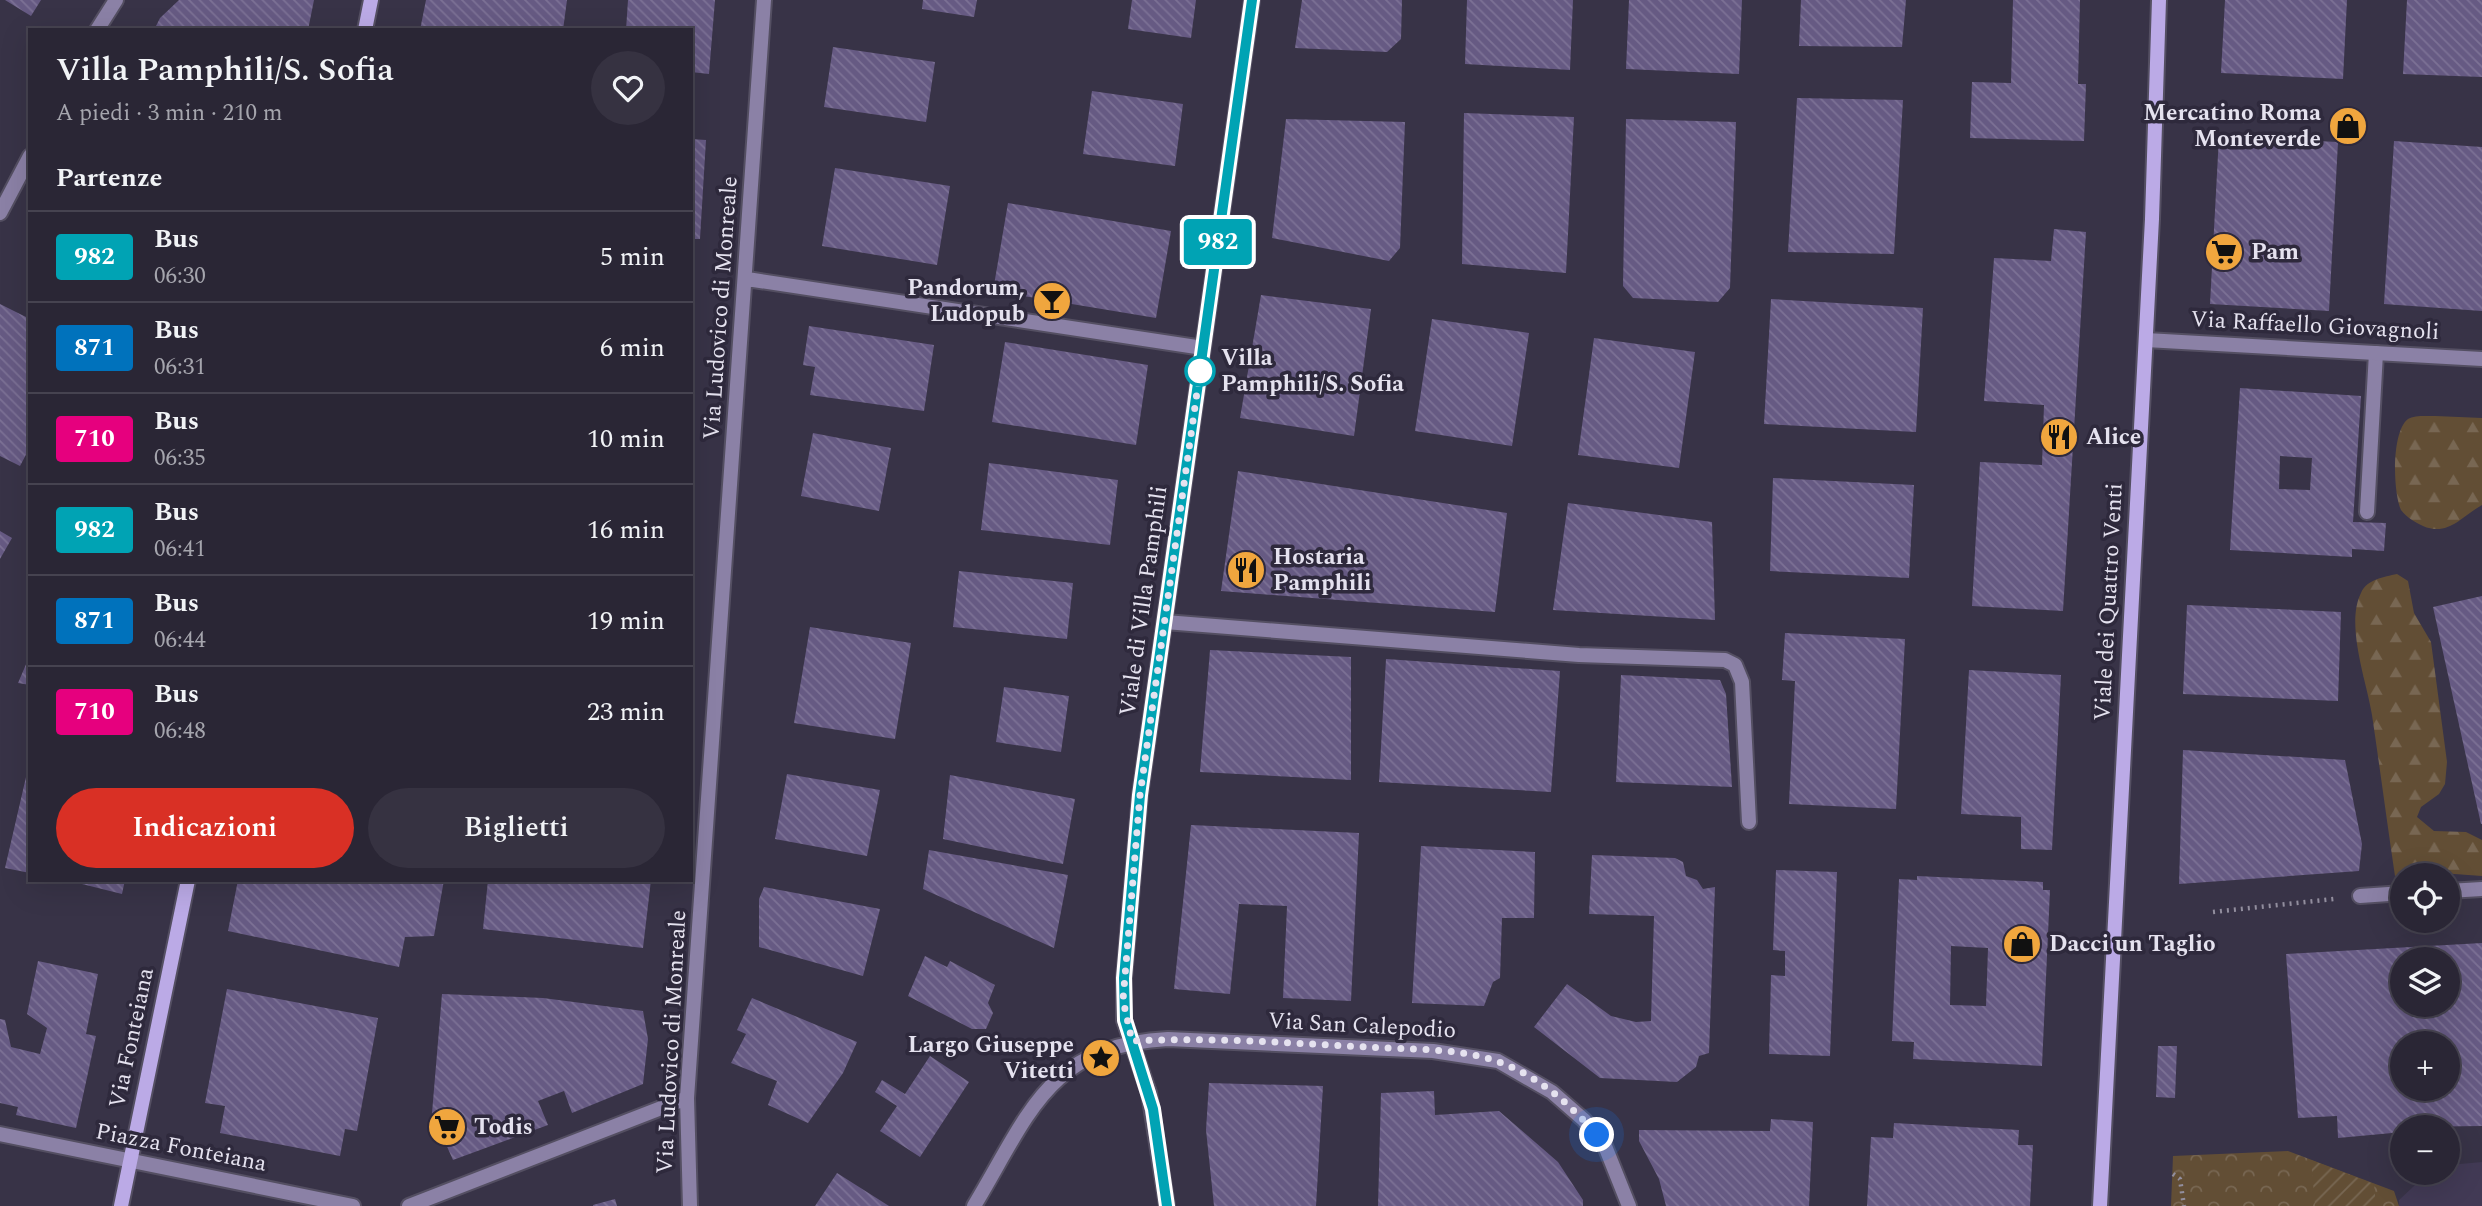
<!DOCTYPE html>
<html lang="it">
<meta charset="utf-8">
<style>
:root{--surface:#2a2635;--page:#363241;--text:#f1f3f6;--muted:#a5a5ad;--line:#464350;--accent:#d93025}
body{margin:0;font-family:Spectral,serif;background:var(--page);color:var(--text);height:100vh;display:flex;flex-direction:column;font-size:26px;white-space:nowrap}
*{box-sizing:border-box;margin:0}
p{font-size:23px;color:var(--muted)}
.icon{flex:none;width:38px;height:38px;fill:none;stroke:currentColor;stroke-width:2;stroke-linecap:round;stroke-linejoin:round}
.map{position:relative;flex:1;overflow:hidden}
.sheet{position:absolute;left:28px;top:28px;width:665px;height:854px;display:flex;flex-direction:column;background:var(--surface);border-radius:0px;box-shadow:0 7px 28px #0002,0 0 0 2px var(--line)}
.sheet>*{flex:none}
.badge{padding:0 14px;border-radius:5px;font-size:24px;line-height:46px}
.buttons{position:absolute;left:2390px;top:863px;display:grid;gap:14px}
.buttons a{display:grid;place-items:center;width:70px;height:70px;border-radius:50%;background:var(--surface);box-shadow:0 7px 28px #0002,0 0 0 2px var(--line);font-size:35px}
.you{position:absolute;width:35px;height:35px;margin:-18px;border:5px solid #fff;border-radius:50%;background:#1a73e8;box-shadow:0 0 0 10px #1a73e833}
.map>.badge{position:absolute;translate:-50% -50%;box-shadow:0 0 0 4px #fff}
h2{padding:0 28px;font-size:26px;line-height:63px}
.round{display:grid;place-items:center;flex:none;width:74px;height:74px;border-radius:37px;background:var(--page)}
.summary{display:flex;align-items:center;justify-content:space-between;height:119px;padding:0 28px}
h1{font-size:33px;font-weight:600;line-height:52px}
.action{display:flex;gap:14px;margin-top:auto;padding:14px 28px}
.action a{flex:1;height:80px;border-radius:42px;background:var(--accent);color:#fff;font-size:28px;font-weight:600;line-height:80px;text-align:center}
.action a+a{background:var(--page);color:var(--text)}
ul{padding:0;list-style:none}
li{display:flex;align-items:center;gap:21px;height:91px;padding:0 28px;border-top:2px solid var(--line)}
li div{flex:1}
li b{display:block;font-size:26px}
li em{font-style:normal}
li .badge{min-width:77px;font-weight:700;text-align:center}
.map>svg:first-child{display:block}
.built{fill:#423a55}
.forest{fill:url(#forest-firs)}
.park{fill:url(#park-crowns)}
.garden{fill:url(#garden-furrows)}
.building{fill:url(#building-back-hatch);fill-rule:evenodd}
.lines{fill:none;stroke-linecap:round;stroke-linejoin:round}
.lane-casing{stroke:#544f62;stroke-width:18}
.street-casing{stroke:#544f62;stroke-width:18}
.secondary-casing{stroke:#544f62;stroke-width:18}
.path{stroke:#928e9e;stroke-width:4.5;stroke-dasharray:2 5;stroke-linecap:butt}
.lane{stroke:#8b81a6;stroke-width:14}
.street{stroke:#8b81a6;stroke-width:14}
.secondary{stroke:#bbaae6;stroke-width:14}
.line-casing{stroke:#fff;stroke-width:16}
.line{stroke:#00a3b4;stroke-width:10}
.walk{stroke:#e5e2ef;stroke-width:7;stroke-dasharray:0 12.6}
.stop-dot{fill:#fff;stroke:#00a3b4;stroke-width:3.5}
.labels{text-anchor:middle;dominant-baseline:central;stroke-width:7;stroke-linejoin:round;paint-order:stroke}
.poi-label{font-size:23px;font-weight:bold;fill:#e5e2ef;stroke:#2e293c;text-anchor:start}
.street-label{font-size:23px;fill:#e5e2ef;stroke:#2e293c}
.stop-label{font-size:23px;font-weight:bold;fill:#e5e2ef;stroke:#2e293c;text-anchor:start}
</style>
<div class="map">
<svg width="2482" height="1206" viewBox="0 0 2482 1206">
<defs>
<pattern id="forest-firs" width="22" height="20" patternUnits="userSpaceOnUse" patternTransform="scale(1.75)"><rect width="22" height="20" fill="#624e35"/><path d="M5 1l3.5 6h-7zM16 11l3.5 6h-7z" fill="#786753"/></pattern>
<pattern id="park-crowns" width="20" height="18" patternUnits="userSpaceOnUse" patternTransform="scale(1.75)"><rect width="20" height="18" fill="#624e35"/><path d="M2 6a3 3 0 1 1 6 0M12 15a3 3 0 1 1 6 0" fill="none" stroke="#786753"/></pattern>
<pattern id="garden-furrows" width="10" height="10" patternUnits="userSpaceOnUse" patternTransform="scale(1.75)"><rect width="10" height="10" fill="#624e35"/><path d="M-1 1l2-2M0 10L10 0M9 11l2-2" fill="none" stroke="#786753"/></pattern>
<pattern id="building-back-hatch" width="6" height="6" patternUnits="userSpaceOnUse" patternTransform="scale(1.75)"><rect width="6" height="6" fill="#665a83"/><path d="M-1 5l2 2M0 0l6 6M5-1l2 2" fill="none" stroke="#7c7195"/></pattern>
</defs>
<rect width="100%" height="100%" fill="#383347"/>
<path class="built" d="M2482 1162V1206H2399V1200L2428 1173 2448 1172V1165Z"/>
<path class="forest" d="M2435 416 2482 418V505C2462 516 2448 537 2423 526 2415 522 2407 518 2401 510 2393 493 2391 432 2408 419 2414 415 2427 416 2435 416Z
M2397 574 2408 581 2414 613 2431 642 2447 762 2445 784 2439 794 2421 807 2417 817 2434 831 2466 832 2482 840V876L2427 872 2395 876C2387 822 2380 769 2372 715 2367 682 2345 625 2361 593 2367 579 2384 577 2397 574Z"/>
<path class="park" d="M2288 1151 2394 1191 2399 1206H2171L2173 1156Z"/>
<path class="garden" d="M2311 1160 2374 1184 2376 1206H2315Z"/>
<path class="building" d="M5 0H41L31 16Z
M179 0H314L308 30H154L160 18Z
M426 0H567L563 30H420Z
M628 0H715L709 74 691 72V30H626Z
M923 0H977L974 17 922 9Z
M1132 0H1196L1191 38 1128 29Z
M1302 0H1402L1401 39 1387 52 1295 48Z
M1467 0H1573L1570 70 1465 64Z
M1629 0H1742L1739 74 1626 69Z
M1801 0H1906L1902 47 1799 46Z
M2013 0H2080L2078 84H2086L2084 141 1970 138 1972 82 2011 83Z
M2225 0H2347L2343 79 2221 73Z
M2407 0H2482V77L2403 74Z
M833 47 935 62 926 122 824 107Z
M1092 91 1183 104 1175 166 1083 154Z
M1797 98 1903 100 1894 254 1788 252Z
M1464 113 1574 117 1566 273 1462 264Z
M1286 119 1405 122 1400 248 1389 261 1272 238Z
M1626 119 1736 122 1730 288 1718 302 1633 298 1623 286Z
M2219 136 2338 142 2329 311 2210 304Z
M691 139 706 140 700 239H691Z
M2394 141 2482 147V311L2384 304Z
M835 168 950 186 937 265 822 246Z
M1008 203 1171 231 1156 318 993 291Z
M2054 229 2086 232 2063 611 1972 606 1980 462 2042 465 2044 405 1984 401 1994 258 2051 261Z
M1261 295 1371 309 1354 436 1240 418Z
M1771 299 1923 308 1916 432 1764 424Z
M0 304 30 319V447L20 466 0 456Z
M1432 319 1529 333 1512 446 1415 431Z
M809 326 934 345 924 411 810 395 815 367 803 365Z
M1594 338 1695 352 1679 468 1578 455Z
M1005 342 1148 365 1136 445 992 422Z
M2240 388 2361 396 2353 522 2386 523 2384 551 2352 549V557L2230 550ZM2280 456 2312 458 2310 490 2279 489Z
M813 433 891 448 879 511 801 496Z
M989 463 1118 480 1110 545 981 530Z
M1238 471 1507 513 1495 612 1221 591Z
M1773 478 1914 485 1909 578 1770 571Z
M1568 503 1712 522 1715 620 1553 610Z
M0 531 12 538 0 559Z
M959 571 1073 583 1067 639 953 627Z
M2482 596V824H2481L2433 607Z
M2187 605 2341 612 2338 701 2183 694Z
M810 627 911 643 895 739 794 723Z
M1785 633 1905 639 1896 809 1789 804 1795 681 1782 680Z
M1210 650 1351 657V780L1200 772Z
M30 655V685L18 683Z
M1386 659 1560 671 1551 792 1379 782Z
M1969 670 2061 675 2052 850 2021 849V817L1961 814Z
M1621 675 1720 680 1726 694 1732 787 1616 782Z
M1004 687 1069 696 1061 752 996 742Z
M2183 750 2345 760 2362 844 2359 871 2179 884Z
M29 764H30V873L5 868Z
M787 774 880 790 867 856 775 839Z
M950 775 1075 799 1063 864 943 839Z
M1191 825 1359 833 1351 1001 1283 998 1287 906 1239 904 1230 994 1174 989Z
M1421 846 1535 852 1534 918H1502L1500 978 1493 982 1484 1006 1412 1003Z
M929 850 1068 875 1054 948 923 889Z
M1592 855 1675 858 1683 862 1686 876 1697 880 1703 889 1715 887 1709 1053 1699 1056 1696 1067 1677 1082 1600 1078 1534 1027 1567 984 1611 1016 1636 1022 1651 1021 1654 916 1589 914Z
M1776 870 1837 872 1830 1056 1769 1054 1771 975 1785 976V951L1773 950Z
M1917 876 2043 882V890H2050L2042 1066 1913 1059 1914 1042 1892 1041 1899 879 1917 880ZM1951 946 1988 948 1986 1006 1950 1005Z
M66 880H125L122 894Z
M238 880H444L434 936 405 937 399 967 228 931Z
M488 880H651L643 948 483 929Z
M764 887 880 909 863 976 759 947V899Z
M2482 943V1126L2403 1127V1132L2338 1138 2337 1116 2298 1118 2286 954ZM2403 959H2448V1004H2403ZM2403 1043H2448V1088H2403Z
M925 956 947 967 950 961 995 985 988 1003 993 1013 986 1029H972L908 996Z
M38 961 98 974 86 1034 96 1036 76 1128 16 1115 18 1107 0 1103V1019L5 1020 11 1047 40 1054 47 1028 27 1014Z
M227 989 378 1018 357 1131 345 1129 340 1156 220 1133 225 1106 205 1103Z
M442 994 543 998 643 1011 648 1039 643 1084 572 1113 564 1091 538 1101 548 1125 453 1160 432 1113Z
M752 998 857 1042 843 1073 808 1123 768 1105 777 1081 731 1063 746 1034 737 1030Z
M2158 1046H2177L2175 1098 2156 1097Z
M930 1056 969 1082 920 1157 880 1131 897 1106 875 1092 882 1080 905 1094Z
M1209 1083 1323 1086 1316 1206H1214L1206 1130Z
M1434 1091 1435 1115 1499 1111 1558 1162 1583 1200V1206H1378L1381 1093Z
M1771 1119 1813 1122 1809 1206H1666L1659 1179 1639 1141V1130L1770 1131Z
M1894 1123 2019 1130 2018 1145H2033L2030 1206H1867L1871 1137 1893 1138Z
M837 1173 889 1206H815Z
M615 1199 617 1206H593V1205Z"/>
<g class="lines">
<defs>
<path id="lane" d="M2367 512 2376 353"/>
<path id="street" d="M97 30 116 0
M0 213 30 156
M747 279 1203 348
M2146 340 2482 359
M1165 622 1579 655 1725 660 1735 665 1742 682 1749 822
M2448 891 2482 889
M2360 896 2403 893
M0 1134 353 1206
M409 1206 687 1098
M690 1206 687 1098 764 0
M974 1206C1029 1115 1048 1045 1168 1039L1433 1051 1498 1061 1552 1092 1584 1120 1605 1146 1629 1206
M1167 1206 1149 1093 1124 1020V978L1140 795 1252 0"/>
<path id="secondary" d="M365 30 371 0
M121 1206 188 880
M2100 1206 2152 219 2159 0"/>
</defs>
<use href="#lane" class="lane-casing"/>
<use href="#street" class="street-casing"/>
<use href="#secondary" class="secondary-casing"/>
<path class="path" d="M2213 912 2334 899
M2173 1174 2180 1179 2184 1206"/>
<use href="#lane" class="lane"/>
<use href="#street" class="street"/>
<use href="#secondary" class="secondary"/>
</g>
<g class="lines">
<defs>
<path id="line" d="M1167 1206 1153 1109 1125 1020 1124 978 1140 795 1252 0"/>
</defs>
<use href="#line" class="line-casing"/>
<use href="#line" class="line"/>
<path class="walk" d="M1200 371 1140 795 1123 1000 1132 1041C1210 1037 1288 1043 1367 1047 1409 1050 1458 1047 1499 1062 1538 1076 1570 1104 1597 1135"/>
</g>
<defs>
<symbol id="shop-disc" viewBox="-11 -11 22 22"><circle r="9.5" fill="#f0a63e" stroke="#2e293c"/><path d="M-5-2.5h2.3a2.7 3.5 0 0 1 5.4 0H5L5.5 6h-11ZM-1.5-2.5h3a1.5 2.3 0 0 0-3 0Z" fill="#111"/></symbol>
<symbol id="supermarket-disc" viewBox="-11 -11 22 22"><circle r="9.5" fill="#f0a63e" stroke="#2e293c"/><path d="M-6-5.5h2.5l.6 2H6L4.5 2H-2.5L-4.4-4H-6ZM-1.5 3.2a1.3 1.3 0 1 0 .1 0ZM3 3.2a1.3 1.3 0 1 0 .1 0Z" fill="#111"/></symbol>
<symbol id="bar-disc" viewBox="-11 -11 22 22"><circle r="9.5" fill="#f0a63e" stroke="#2e293c"/><path d="M-6-5H6L.8 .8V4.5H3.5V6h-7V4.5H-.8V.8Z" fill="#111"/></symbol>
<symbol id="restaurant-disc" viewBox="-11 -11 22 22"><circle r="9.5" fill="#f0a63e" stroke="#2e293c"/><path d="M-5-6h1v4h1v-4h1v4h1v-4h1v5L-1.5 .5V6h-2V.5L-5-1ZM5-6V6H3V1.5H1.5Q1.5-4 5-6Z" fill="#111"/></symbol>
<symbol id="sight-disc" viewBox="-11 -11 22 22"><circle r="9.5" fill="#f0a63e" stroke="#2e293c"/><path d="M0-6L1.8-2.2L6-1.7L2.9 1.2L3.7 5.4L0 3.3L-3.7 5.4L-2.9 1.2L-6-1.7L-1.8-2.2Z" fill="#111"/></symbol>
</defs>
<g fill-rule="evenodd">
<use href="#shop-disc" x="2326" y="104" width="44" height="44"/>
<use href="#supermarket-disc" x="2202" y="230" width="44" height="44"/>
<use href="#bar-disc" x="1030" y="279" width="44" height="44"/>
<use href="#restaurant-disc" x="2037" y="415" width="44" height="44"/>
<use href="#restaurant-disc" x="1224" y="548" width="44" height="44"/>
<use href="#shop-disc" x="2000" y="922" width="44" height="44"/>
<use href="#sight-disc" x="1079" y="1036" width="44" height="44"/>
<use href="#supermarket-disc" x="425" y="1105" width="44" height="44"/>
</g>
<circle class="stop-dot" cx="1200" cy="371" r="14"/>
<g class="labels">
<g class="poi-label">
<text x="2321" y="113" text-anchor="end">Mercatino Roma<tspan x="2321" dy="26">Monteverde</tspan></text>
<text x="2251" y="252">Pam</text>
<text x="1025" y="288" text-anchor="end">Pandorum,<tspan x="1025" dy="26">Ludopub</tspan></text>
<text x="2086" y="437">Alice</text>
<text x="1273" y="557">Hostaria<tspan x="1273" dy="26">Pamphili</tspan></text>
<text x="2049" y="944">Dacci un Taglio</text>
<text x="1074" y="1045" text-anchor="end">Largo Giuseppe<tspan x="1074" dy="26">Vitetti</tspan></text>
<text x="474" y="1127">Todis</text>
</g>
<g class="street-label">
<text transform="translate(721 308) rotate(-86)">Via Ludovico di Monreale</text>
<text transform="translate(2315 326) rotate(3)">Via Raffaello Giovagnoli</text>
<text transform="translate(1144 601) rotate(-82)">Viale di Villa Pamphili</text>
<text transform="translate(2109 602) rotate(-87)">Viale dei Quattro Venti</text>
<text transform="translate(1362 1026) rotate(3)">Via San Calepodio</text>
<text transform="translate(132 1038) rotate(-78)">Via Fonteiana</text>
<text transform="translate(672 1042) rotate(-87)">Via Ludovico di Monreale</text>
<text transform="translate(181 1148) rotate(11)">Piazza Fonteiana</text>
</g>
<g class="stop-label">
<text x="1221" y="358">Villa<tspan x="1221" dy="26">Pamphili/S. Sofia</tspan></text>
</g>
</g>
</svg>
<div class="buttons">
<a><svg class="icon" aria-label="locate" viewBox="0 0 24 24"><circle cx="12" cy="12" r="6"/><path d="M12 2v4M12 18v4M2 12h4M18 12h4"/></svg></a>
<a><svg class="icon" aria-label="layers" viewBox="0 0 24 24"><path d="M12 4l9 5-9 5-9-5zM3 14l9 5 9-5"/></svg></a>
<a>+</a>
<a>−</a>
</div>
<div class="you" style="left:1597px;top:1135px"></div>
<b class="badge" style="left:1218px;top:242px;background:#00a3b4;color:#fff">982</b>
<section class="sheet">
<div class="summary"><div><h1>Villa Pamphili/S. Sofia</h1><p>A piedi · 3 min · 210 m</p></div><a class="round"><svg class="icon" aria-label="heart" viewBox="0 0 24 24"><path d="M12 20l-8-8c-3-5 5-10 8-4 3-6 11-1 8 4z"/></svg></a></div>
<h2>Partenze</h2>
<ul>
<li><span class="badge" style="background:#00a3b4;color:#fff">982</span><div><b>Bus</b><p>06:30</p></div><em>5 min</em></li>
<li><span class="badge" style="background:#0072bc;color:#fff">871</span><div><b>Bus</b><p>06:31</p></div><em>6 min</em></li>
<li><span class="badge" style="background:#e6007e;color:#fff">710</span><div><b>Bus</b><p>06:35</p></div><em>10 min</em></li>
<li><span class="badge" style="background:#00a3b4;color:#fff">982</span><div><b>Bus</b><p>06:41</p></div><em>16 min</em></li>
<li><span class="badge" style="background:#0072bc;color:#fff">871</span><div><b>Bus</b><p>06:44</p></div><em>19 min</em></li>
<li><span class="badge" style="background:#e6007e;color:#fff">710</span><div><b>Bus</b><p>06:48</p></div><em>23 min</em></li>
</ul>
<div class="action"><a>Indicazioni</a><a>Biglietti</a></div>
</section>
</div>
